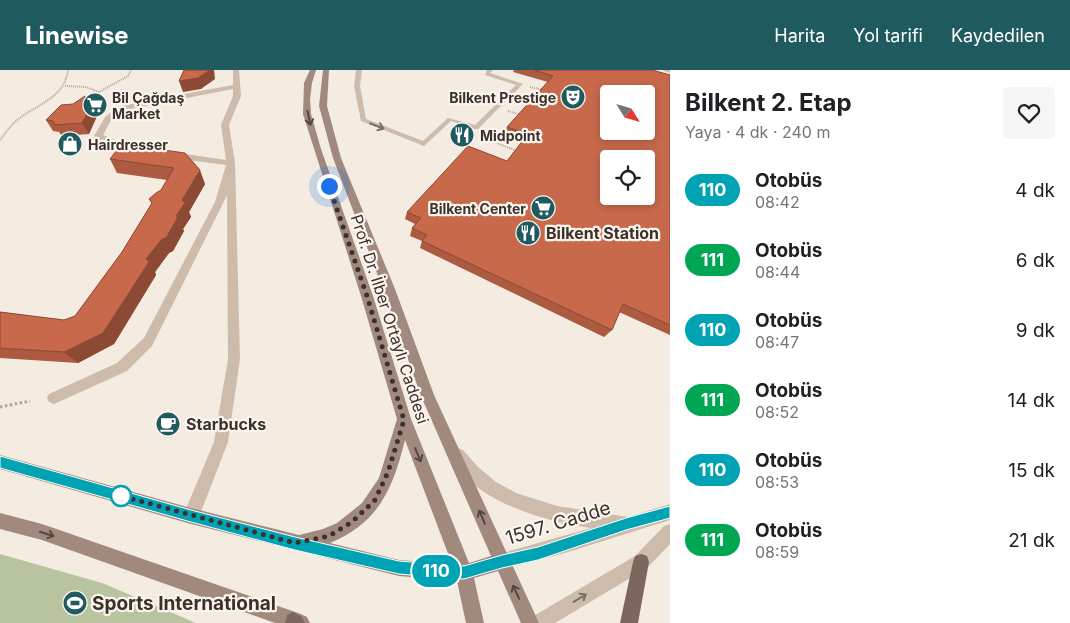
<!DOCTYPE html>
<html lang="tr">
<meta charset="utf-8">
<style>
:root{--surface:#fff;--page:#f6f6f6;--text:#202124;--muted:#757577;--accent:#1f5a5e}
body{margin:0;font-family:Inter,sans-serif;background:var(--page);color:var(--text);height:100vh;display:flex;flex-direction:column;font-size:19px;white-space:nowrap}
*{box-sizing:border-box;margin:0}
p{font-size:16px;color:var(--muted)}
.icon{flex:none;width:28px;height:28px;fill:none;stroke:currentColor;stroke-width:2;stroke-linecap:round;stroke-linejoin:round}
.map{position:relative;flex:1;overflow:hidden}
.drawer{display:flex;flex-direction:column;background:var(--surface);width:400px}
.drawer>*{flex:none}
.badge{padding:0 10px;border-radius:16px;font-size:18px;line-height:32px}
.needle{width:32px;rotate:127deg}
.controls{position:absolute;left:600px;top:15px;display:grid;gap:10px}
.controls a{display:grid;place-items:center;width:55px;height:55px;border-radius:5px;background:var(--surface);box-shadow:0 2px 8px #0003;font-size:25px}
.you{position:absolute;width:25px;height:25px;margin:-12px;border:4px solid #fff;border-radius:50%;background:#1a73e8;box-shadow:0 0 0 8px #1a73e833}
.map>.badge{position:absolute;translate:-50% -50%;box-shadow:0 0 0 2px #fff}
.round{display:grid;place-items:center;flex:none;width:52px;height:52px;border-radius:5px;background:var(--page)}
.head{display:flex;align-items:center;justify-content:space-between;height:85px;padding:0 15px}
h1{font-size:24px;font-weight:700;line-height:38px}
ul{padding:0;list-style:none}
li{display:flex;align-items:center;gap:15px;height:70px;padding:0 15px}
li div{flex:1}
li b{display:block;font-size:19px}
li em{font-style:normal}
li .badge{min-width:55px;font-weight:700;text-align:center}
header{display:flex;align-items:center;gap:30px;box-sizing:border-box;height:70px;padding:0 25px;background:var(--accent);color:#fff}
header strong{font-size:24px}
nav{display:flex;gap:28px;margin-inline-start:auto;font-size:18px}
main{display:flex;flex:1;min-height:0}
.map>svg:first-child{display:block}
.green{fill:#b8c4a0}
.lines{fill:none;stroke-linecap:round;stroke-linejoin:round}
.path-far1{stroke:#b9a596;stroke-width:2;stroke-dasharray:1 1;stroke-linecap:butt}
.path{stroke:#b9a596;stroke-width:3;stroke-dasharray:2.5 2.5;stroke-linecap:butt}
.lane{fill:#cdbbac;fill-rule:evenodd}
.street{fill:#cdbbac;fill-rule:evenodd}
.secondary{fill:#a18a7d;fill-rule:evenodd}
.primary{fill:#7d675c;fill-rule:evenodd}
.wall{fill:#ac5a40}
.shaded-wall{fill:#8c4a34}
.building{fill:#c8694b;stroke:#8c4a34;fill-rule:evenodd}
.oneway{stroke:#544640}
.oneway2{stroke:#7d6f65}
.line{fill:#00a3b4;stroke:#fff}
.walk{stroke:#3b302b;stroke-width:5;stroke-dasharray:0 9}
.stop-dot{fill:#fff;stroke:#00a3b4;stroke-width:2.5}
.labels{text-anchor:middle;dominant-baseline:central;stroke-width:4.5;stroke-linejoin:round;paint-order:stroke}
.far-poi-label{font-size:14px;font-weight:bold;fill:#3b302b;stroke:#fbf5ee;text-anchor:start}
.poi-label{font-size:16px;font-weight:bold;fill:#3b302b;stroke:#fbf5ee;text-anchor:start}
.street-label{font-size:16px;fill:#3b302b;stroke:#fbf5ee}
.near-street-label{font-size:19px;fill:#3b302b;stroke:#fbf5ee}
.near-poi-label{font-size:19px;font-weight:bold;fill:#3b302b;stroke:#fbf5ee;text-anchor:start}
</style>
<header>
<strong>Linewise</strong>
<nav><a>Harita</a><a>Yol tarifi</a><a>Kaydedilen</a></nav>
</header>
<main>
<div class="map">
<svg width="670" height="553" viewBox="0 0 670 553">
<rect width="100%" height="100%" fill="#f4ebe1"/>
<path class="green" d="M0 484 102 513 196 553H0Z"/>
<g class="lines">
<path class="path-far1" d="M65 16 86 17 99 22 128 6 131 0
M530 17 543 20
M508 41 521 45
M485 64 497 73 517 81
M0 70C5 64 9 57 15 52 35 34 64 30 68 0"/>
<path class="path" d="M0 337 30 331"/>
<path class="lane" d="M356 0H362L360 16 366 49 423 71 448 48 475 55 516 15 485 5 487 0H493L490 3 523 14 478 59H474L451 51 424 76 361 51 354 16Z"/>
<path class="street" d="M233 0H239L241 26 229 55 235 93 240 289 228 372 197 452 191 454 185 452 183 446 214 372 228 289 227 125 152 276 127 301 54 334 49 332 47 328 49 324 117 293 144 268 215 132 226 95 172 88 168 85 172 82 226 90 221 55 233 26V19L125 40 111 50 103 65 138 79V83C125 84 103 74 94 66L105 47 120 36 233 15Z
M663 0H670V3L664 1Z
M458 378 463 380 478 397 496 412 516 423 557 436 628 447 670 434V450L565 483 502 499 496 497 494 491 496 485 591 458C546 452 470 431 451 385L453 380Z
M670 454V474L647 498 555 553H529L532 547 635 486 664 456Z"/>
<path class="secondary" d="M310 0H316L312 13 310 29 311 44 321 79 373 226 411 349 469 493 491 486 421 326 383 219 333 88 319 36 323 0H329L327 36 341 88 395 219 434 325 539 553H521L498 501 474 508 484 553H466L457 511 399 506 191 454 0 399V385L191 438 299 465 323 459 337 453 362 433 379 408 397 349 361 226 303 44 304 13ZM405 370 452 494 399 490 330 473C379 453 393 418 405 370Z
M0 443 42 454 301 544 307 547 310 553H275L42 470 0 459Z"/>
<path class="primary" d="M641 484 647 486 649 492 638 553H620L633 492 635 486Z
M293 542 302 547 305 553H285L287 545Z"/>
</g>
<path class="wall" d="M514 0H652L670 5V265L619 242 612 260 604 267 420 178 422 171 410 166 412 158 415 154 405 149 407 142 507 91 522 71 504 65 507 57 548 12 513 2Z
M89 35 97 46 89 64 62 66 59 62 53 61 46 50Z
M185 83 205 114 189 142 191 147 183 159 184 161 173 181 169 183 155 202 156 205 114 274 78 293 0 288V242L64 250 75 246 122 182 152 133 149 129 161 120 167 110 117 103 110 89Z"/>
<path class="shaded-wall" d="M210 0H214L215 9 201 19 183 22 179 11Z
M85 26 90 37 92 35 97 46 89 64 82 53Z
M200 100 205 114 189 142 191 147 183 159 184 161 173 181 169 183 155 202 156 205 114 274 78 293 64 282 146 189 176 146 182 130Z"/>
<path class="building" d="M184 0H210L198 8 179 11Z
M534 0H652L670 5V255L623 234 612 260 422 171 427 165 412 158 421 148 407 142 468 76 507 91 528 64 507 57 553 6ZM609 24H646V61H609ZM609 89H646V126H609Z
M85 26 83 35H92L82 53 55 55 53 51 46 50 61 35 73 34Z
M128 75 185 83 200 100 182 130 185 133 176 146 178 147 166 168 162 169 146 189 149 192 103 263 64 282 0 278V242L64 250 75 246 122 182 152 133 149 129 156 123 161 120 174 98 110 89 120 76Z"/>
<defs><path id="oneway-shaft" d="M-6 0H5M1.5-3L5.5 0L1.5 3" fill="none" stroke-width="1.6" stroke-linecap="round" stroke-linejoin="round" transform="scale(1.25)"/></defs>
<g class="oneway">
<use href="#oneway-shaft" transform="translate(309 48) rotate(78)"/>
<use href="#oneway-shaft" transform="translate(418 385) rotate(67)"/>
<use href="#oneway-shaft" transform="translate(482 447) rotate(-113)"/>
<use href="#oneway-shaft" transform="translate(47 464) rotate(18)"/>
<use href="#oneway-shaft" transform="translate(516 522) rotate(-115)"/>
</g>
<g class="oneway2">
<use href="#oneway-shaft" transform="translate(377 56) rotate(21)"/>
<use href="#oneway-shaft" transform="translate(580 528) rotate(-31)"/>
</g>
<path class="line" d="M0 386 191 440 295 467 399 491 448 495 464 496 502 485 538 477 626 448 670 436V448L626 460 538 490 502 498 464 509 448 508 399 504 295 480 191 452 0 398Z"/>
<g class="lines">
<path class="walk" d="M121 426 114 424 295 473 329 466 352 452 375 430 388 402 404 350 367 226 329 116"/>
</g>
<defs>
<symbol id="theatre-disc" viewBox="-11 -11 22 22"><circle r="9.5" fill="#1f5a5e" stroke="#fbf5ee"/><path d="M-5-5.5Q0-4 5-5.5V0Q5 5 0 6Q-5 5-5 0ZM-3.3-2.5H-1v1.5H-3.3ZM1-2.5H3.3v1.5H1ZM-2.8 1Q0 5.5 2.8 1Z" fill="#fff"/></symbol>
<symbol id="supermarket-disc" viewBox="-11 -11 22 22"><circle r="9.5" fill="#1f5a5e" stroke="#fbf5ee"/><path d="M-6-5.5h2.5l.6 2H6L4.5 2H-2.5L-4.4-4H-6ZM-1.5 3.2a1.3 1.3 0 1 0 .1 0ZM3 3.2a1.3 1.3 0 1 0 .1 0Z" fill="#fff"/></symbol>
<symbol id="restaurant-disc" viewBox="-11 -11 22 22"><circle r="9.5" fill="#1f5a5e" stroke="#fbf5ee"/><path d="M-5-6h1v4h1v-4h1v4h1v-4h1v5L-1.5 .5V6h-2V.5L-5-1ZM5-6V6H3V1.5H1.5Q1.5-4 5-6Z" fill="#fff"/></symbol>
<symbol id="shop-disc" viewBox="-11 -11 22 22"><circle r="9.5" fill="#1f5a5e" stroke="#fbf5ee"/><path d="M-5-2.5h2.3a2.7 3.5 0 0 1 5.4 0H5L5.5 6h-11ZM-1.5-2.5h3a1.5 2.3 0 0 0-3 0Z" fill="#fff"/></symbol>
<symbol id="cafe-disc" viewBox="-11 -11 22 22"><circle r="9.5" fill="#1f5a5e" stroke="#fbf5ee"/><path d="M-5.5-4.5H6V0H3Q3 3.5 0 3.5H-2.5Q-5.5 3.5-5.5 0ZM3-3.2v2h1.7v-2ZM-6 4.5H4V6H-6Z" fill="#fff"/></symbol>
<symbol id="stadium-disc" viewBox="-11 -11 22 22"><circle r="9.5" fill="#1f5a5e" stroke="#fbf5ee"/><path d="M0-5a6.5 5 0 1 0 0 10a6.5 5 0 1 0 0-10ZM-3.5-1.8h7v3.6h-7Z" fill="#fff"/></symbol>
</defs>
<g fill-rule="evenodd">
<use href="#theatre-disc" x="559" y="13" width="28" height="28"/>
<use href="#supermarket-disc" x="81" y="21" width="28" height="28"/>
<use href="#restaurant-disc" x="448" y="51" width="28" height="28"/>
<use href="#shop-disc" x="56" y="60" width="28" height="28"/>
<use href="#supermarket-disc" x="529" y="124" width="28" height="28"/>
<use href="#restaurant-disc" x="514" y="149" width="28" height="28"/>
<use href="#cafe-disc" x="154" y="340" width="28" height="28"/>
<use href="#stadium-disc" x="61" y="519" width="28" height="28"/>
</g>
<circle class="stop-dot" cx="121" cy="426" r="10"/>
<g class="labels">
<g class="far-poi-label">
<text x="112" y="27">Bil Çağdaş<tspan x="112" dy="16">Market</tspan></text>
<text x="556" y="27" text-anchor="end">Bilkent Prestige</text>
<text x="480" y="65">Midpoint</text>
<text x="88" y="74">Hairdresser</text>
<text x="526" y="138" text-anchor="end">Bilkent Center</text>
</g>
<g class="poi-label">
<text x="546" y="163">Bilkent Station</text>
<text x="186" y="354">Starbucks</text>
</g>
<g class="street-label">
<text transform="translate(390 249) rotate(72)">Prof. Dr. İlber Ortaylı Caddesi</text>
</g>
<g class="near-street-label">
<text transform="translate(558 453) rotate(-17)">1597. Cadde</text>
</g>
<g class="near-poi-label">
<text x="92" y="533">Sports International</text>
</g>
</g>
</svg>
<div class="controls">
<a><svg class="needle" viewBox="-14 -14 28 28"><path d="M0-13l5 13h-10z" fill="#e53935"/><path d="M0 13l5-13h-10z" fill="#757577"/></svg></a>
<a><svg class="icon" aria-label="locate" viewBox="0 0 24 24"><circle cx="12" cy="12" r="6"/><path d="M12 2v4M12 18v4M2 12h4M18 12h4"/></svg></a>
</div>
<div class="you" style="left:329px;top:116px"></div>
<b class="badge" style="left:436px;top:501px;background:#00a3b4;color:#fff">110</b>
</div>
<section class="drawer">
<div class="head"><div><h1>Bilkent 2. Etap</h1><p>Yaya · 4 dk · 240 m</p></div><a class="round"><svg class="icon" aria-label="heart" viewBox="0 0 24 24"><path d="M12 20l-8-8c-3-5 5-10 8-4 3-6 11-1 8 4z"/></svg></a></div>
<ul>
<li><span class="badge" style="background:#00a3b4;color:#fff">110</span><div><b>Otobüs</b><p>08:42</p></div><em>4 dk</em></li>
<li><span class="badge" style="background:#00a651;color:#fff">111</span><div><b>Otobüs</b><p>08:44</p></div><em>6 dk</em></li>
<li><span class="badge" style="background:#00a3b4;color:#fff">110</span><div><b>Otobüs</b><p>08:47</p></div><em>9 dk</em></li>
<li><span class="badge" style="background:#00a651;color:#fff">111</span><div><b>Otobüs</b><p>08:52</p></div><em>14 dk</em></li>
<li><span class="badge" style="background:#00a3b4;color:#fff">110</span><div><b>Otobüs</b><p>08:53</p></div><em>15 dk</em></li>
<li><span class="badge" style="background:#00a651;color:#fff">111</span><div><b>Otobüs</b><p>08:59</p></div><em>21 dk</em></li>
</ul>
</section>
</main>
